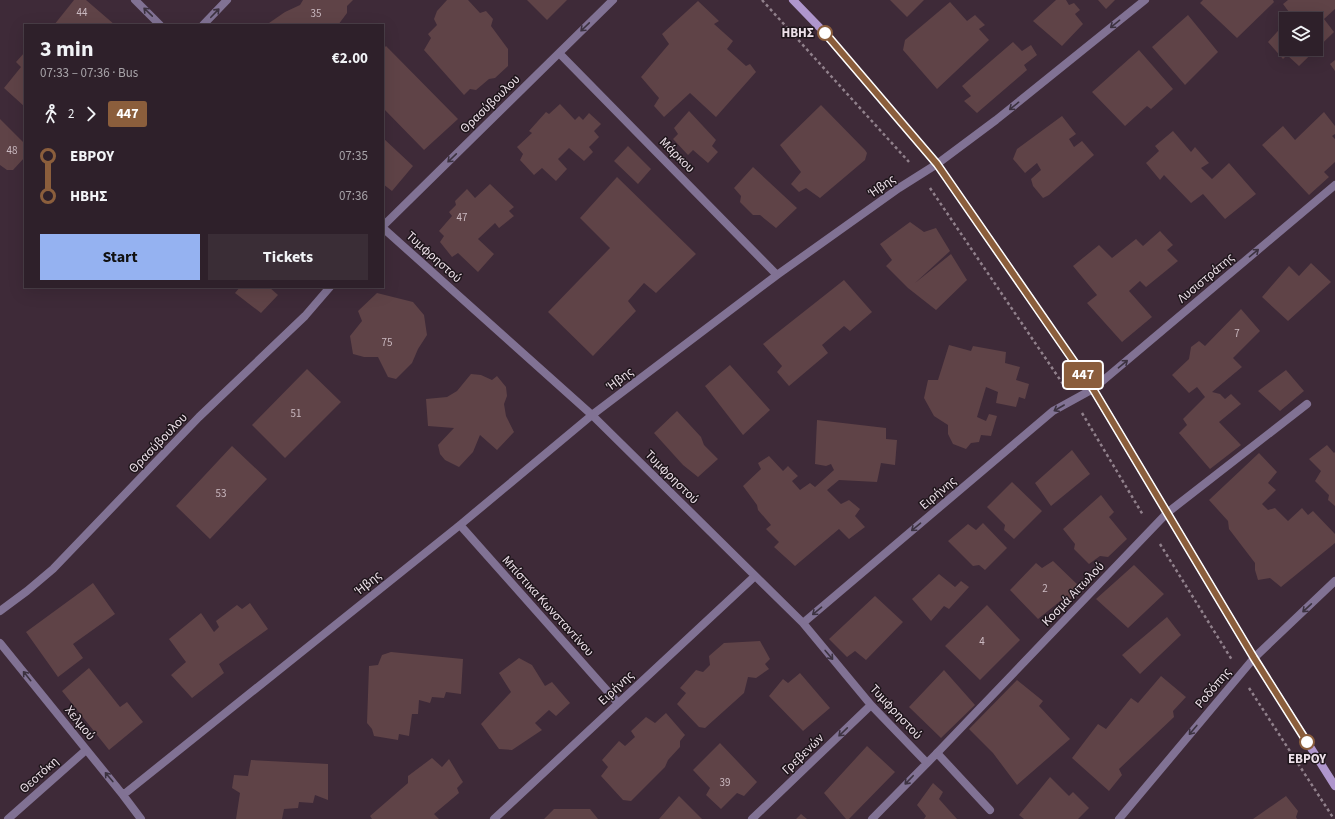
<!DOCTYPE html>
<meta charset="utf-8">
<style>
:root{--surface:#2e202a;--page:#3a2d36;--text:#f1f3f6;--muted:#a7a3a8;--line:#493e47;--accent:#95b2f1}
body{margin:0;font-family:"Source Sans 3",sans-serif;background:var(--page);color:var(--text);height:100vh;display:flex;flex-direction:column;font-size:15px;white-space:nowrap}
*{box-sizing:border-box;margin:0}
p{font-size:13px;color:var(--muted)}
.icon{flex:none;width:22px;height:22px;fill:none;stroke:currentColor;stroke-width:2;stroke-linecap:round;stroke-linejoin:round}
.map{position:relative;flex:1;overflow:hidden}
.side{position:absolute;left:24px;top:24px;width:360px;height:264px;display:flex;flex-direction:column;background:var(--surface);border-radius:0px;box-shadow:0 4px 16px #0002,0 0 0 1px var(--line)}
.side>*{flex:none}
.badge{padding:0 8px;border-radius:3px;font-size:14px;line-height:26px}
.fabs{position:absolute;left:1279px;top:12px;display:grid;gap:8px}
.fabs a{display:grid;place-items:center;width:44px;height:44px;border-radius:0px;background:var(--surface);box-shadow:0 4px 16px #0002,0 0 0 1px var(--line);font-size:20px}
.map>.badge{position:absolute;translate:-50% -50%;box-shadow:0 0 0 2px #fff}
.legs{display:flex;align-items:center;gap:6px;height:44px;padding:0 16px;font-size:13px}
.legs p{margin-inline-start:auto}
.headline{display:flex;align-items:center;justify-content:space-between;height:68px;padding:0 16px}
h1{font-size:22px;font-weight:700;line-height:30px}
.primary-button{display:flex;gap:8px;margin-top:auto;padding:8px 16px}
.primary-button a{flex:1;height:46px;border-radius:0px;background:var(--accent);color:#111;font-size:16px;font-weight:700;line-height:46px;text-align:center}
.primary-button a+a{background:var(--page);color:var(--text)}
ul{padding:0 16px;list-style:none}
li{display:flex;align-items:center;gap:14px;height:40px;font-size:15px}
li i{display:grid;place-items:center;width:6px;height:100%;margin:0 5px;background:currentColor}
li i::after{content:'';width:10px;height:10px;margin:-5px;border:3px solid;border-radius:50%;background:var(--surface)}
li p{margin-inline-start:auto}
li:first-child i{background:linear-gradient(#0000 50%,currentColor 0)}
li:last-child i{background:linear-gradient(currentColor 50%,#0000 0)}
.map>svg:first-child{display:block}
.building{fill:#5f4347}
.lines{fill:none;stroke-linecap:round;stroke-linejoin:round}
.path{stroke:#91818c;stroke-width:2.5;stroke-dasharray:3 3;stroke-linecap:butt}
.lane{stroke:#817294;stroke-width:8}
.street{stroke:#817294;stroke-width:8}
.secondary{stroke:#af96cd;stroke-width:8}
.oneway{stroke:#3c3240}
.line-1-casing{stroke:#fff;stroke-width:9}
.line-1{stroke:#8b5e3c;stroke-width:6}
.stop-1-dot{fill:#fff;stroke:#8b5e3c;stroke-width:2}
.labels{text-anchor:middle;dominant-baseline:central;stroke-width:3;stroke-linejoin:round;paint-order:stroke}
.number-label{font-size:11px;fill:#cab9c0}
.stop-label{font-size:13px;font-weight:bold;fill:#ede0e9;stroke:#1f161c;text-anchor:end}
.street-label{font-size:13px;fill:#ede0e9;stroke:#1f161c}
</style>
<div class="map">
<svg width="1335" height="819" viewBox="0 0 1335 819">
<rect width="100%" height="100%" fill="#3e2a38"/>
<path class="building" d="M74 0H86L115 25H54Z
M303 0H353L347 6V13L338 25H268L269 23 285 12 300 5Z
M447 0H468L480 13 486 11 493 19 491 26 508 49V66L495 78 489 79 476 90 470 89 464 95 424 50 431 38 428 34 437 25 434 19 437 11Z
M527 0H567L547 20Z
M890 0H924L907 17Z
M1056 0H1066L1069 5 1074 3 1080 10 1075 14 1083 24 1062 46 1033 21Z
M1098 0H1115L1106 9Z
M1203 0H1273L1274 2 1237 38 1200 3Z
M1288 0H1335V9L1324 19 1334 32 1299 66 1287 55 1283 59 1268 42 1286 22V49H1316V19H1289L1292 16 1283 4Z
M698 1 719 21 714 24 733 41 727 49 746 66 750 64 756 72 716 117 690 93 664 117 654 106 659 98 641 77 669 44 662 34Z
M950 2 967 21 975 15 985 25 979 29 989 40 937 89 903 50 905 40Z
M1188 15 1218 52 1185 85 1152 47Z
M1013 42 1022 51 1031 45 1037 55 1024 65 1027 70 977 113 964 101 971 96 962 86Z
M386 46 458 119 424 150 383 108V49Z
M1139 50 1173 89 1151 109 1147 106 1125 126 1092 92Z
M25 52V107L4 88 21 67 16 62Z
M1335 60V71L1330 64Z
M560 104 575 120 579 116 583 120 589 113 601 124 594 131 599 137 589 147 593 152 584 161 569 148 558 159 567 169 556 181 542 168 534 175 520 160 523 154 517 147 532 133 529 131 546 112 549 114Z
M821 105 865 150 867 153 865 160 820 198 806 188 799 192 791 184 801 172 780 145Z
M689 111 716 140 712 146 718 152 708 163 693 150 688 155 673 139 678 134 674 128Z
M1324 112 1335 126V134L1332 136 1335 139V162L1324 172 1329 177 1309 195 1262 145 1283 126 1295 140Z
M1062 116 1076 134 1069 139 1074 147 1082 141 1094 155 1049 195 1043 198 1033 186 1031 179 1041 170 1037 163 1025 173 1013 159 1017 149Z
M0 119 25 144V157L13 170H7L0 165Z
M1173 131 1191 152 1195 147 1209 163 1201 168 1212 179 1229 163 1256 194 1225 219 1203 194 1191 203 1164 175 1160 180 1146 163 1159 151 1155 146Z
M383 138 413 166 392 191 383 184Z
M628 146 651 169 638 184 614 161Z
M753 167 797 208 776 228 760 215H753L740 202 741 196 734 188Z
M617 177 696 254 656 293 644 283 628 301 636 311 593 356 548 312 610 248 580 218Z
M490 184 514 207 509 211 514 216 499 228 495 223 478 239 494 254 478 272 458 253 452 257 440 242 444 236 439 231 452 216 449 212 456 205 455 201 467 189 475 198Z
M910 222 924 232 936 228 950 251 915 283 951 254 967 280 936 310 908 288 886 266 892 260 880 244Z
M1160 231 1173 245 1167 250 1178 261 1146 287 1140 281 1129 291 1152 317 1122 342 1087 303 1097 295 1073 266 1099 245 1112 258 1136 239 1143 246Z
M1311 263 1331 282 1288 321 1262 297 1289 266 1299 276Z
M844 280 872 312 850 331 844 326 822 345 828 353 789 386 777 372 782 366 763 344Z
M240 287H269L278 295 261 313 235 293Z
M377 293 413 302 424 315 427 335 418 349 412 363 396 379 388 377 378 357H364L353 354 350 336 362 321 358 311Z
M1241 309 1260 331 1233 358 1242 367 1212 392 1220 394 1225 399 1231 394 1241 404 1219 422 1241 445 1210 469 1179 433 1187 425 1183 419 1205 397 1197 387 1189 393 1172 375 1189 359 1191 347 1199 341 1205 346Z
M949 345 971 351 973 346 1006 352 1005 363 1020 367 1016 380 1029 384 1025 399 1019 397 1016 407 996 403 998 392 986 387 977 417 986 421 989 414 997 416 991 436 981 435 979 442 971 443 966 449 953 444 948 434V425L934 416 924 398 928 380H938Z
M730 365 770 410 743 435 705 386Z
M307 369 341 402 285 458 252 425Z
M1286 370 1304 391 1280 411 1258 391Z
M471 374 481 375 492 380 497 376 506 387 507 396 504 404 506 416 514 432 497 450 480 435 473 452 459 467 445 460 440 454 438 445 454 428 428 426 426 399 447 397 457 391Z
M677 411 701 437 704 445 718 459 698 477 683 465 654 433Z
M817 420 886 428V439L897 440 895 465 881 463 877 482 839 480 827 490 841 504 849 500 860 509 855 516 865 527 849 539 839 529 795 566 774 547 779 542 766 529 771 525 758 510 757 505 743 486 761 469 758 463 769 456 783 471 788 466 798 476 792 481 800 490 810 483 815 487 834 470 831 464 826 466 815 464Z
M1327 445 1334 453 1335 452V506L1328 500 1329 495 1315 481 1321 471 1309 459Z
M232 446 267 479 210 539 176 506Z
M1072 450 1090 474 1051 506 1035 483Z
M1259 453 1277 472 1268 483 1276 490 1262 504 1268 510 1275 508 1288 521 1302 508 1308 515 1313 511 1335 534V543L1281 587 1270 578 1258 580 1255 570V563L1229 529 1228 521 1209 500Z
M1012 482 1042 511 1014 539 1004 530 1005 525 987 507Z
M1101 495 1114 512 1109 517 1127 539 1108 557 1100 556 1089 564 1074 549 1075 544 1063 529Z
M983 523 1007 548 985 570 979 565 973 566 948 541 968 524 976 530Z
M1053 561 1080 587 1069 601 1064 598 1038 619 1010 590 1036 563 1042 568Z
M1134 565 1164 594 1128 628 1096 599Z
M939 574 955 587 961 581 969 587 949 609 944 606 931 621 912 599Z
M93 583 115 614 73 644 83 658 58 677 26 632Z
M875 596 903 622 866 660 855 651 847 657 829 639Z
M250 603 268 629 219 664 224 673 192 698 171 675 186 662 169 639 201 613 214 632 219 627 216 621 237 605 242 609Z
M987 605 1020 640 980 680 945 646Z
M1167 617 1181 635 1140 674 1122 655Z
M760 641 770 659 765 664 769 669 756 678 748 677 744 693 705 728 699 727 677 704 686 693 680 688 696 670 703 672 710 665 709 656 724 643Z
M391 652 463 659 461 694 446 692 444 698 432 697 430 703 419 700 418 714H412L409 736 399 734 398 740 374 736 372 729 367 723 369 666 378 665 382 655Z
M519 658 532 665 545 686 552 682 570 703 556 716 549 710 535 723 542 730 512 750 499 749 481 724 511 692 499 673Z
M89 668 120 707 127 702 143 722 109 750 62 691Z
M944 670 975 705 941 738 909 707Z
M800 673 830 708 803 731 769 696 783 679 788 683Z
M1161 676 1186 697 1173 711 1174 717 1119 769 1122 775 1109 791 1072 758 1098 724 1106 729 1131 698 1138 703Z
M1017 680 1043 701 1039 706 1070 739 1017 785 993 753 969 729Z
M666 713 685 735 680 741V747L668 760 665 767 631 801 623 800 601 776 608 767 602 760 619 741 625 746 635 737 631 731 646 717 655 723Z
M720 743 757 782 744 796 737 793 721 809 706 795 710 788 693 770Z
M867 746 895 772 849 819H846L824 793Z
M432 758 442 767 449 759 463 782 457 788 459 793 434 814 439 819H372L370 816 408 783V776Z
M251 760 328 764V800L315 795 313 803 299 802 298 808 284 809 282 819H236L240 793 232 788 234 775 248 776Z
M1050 777 1069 796 1073 792 1089 808 1078 819H1024L1019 815Z
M933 783 943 792 939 799 957 819H924L926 816 917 805Z
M679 796 702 819H659Z
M1286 796 1298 811 1296 817 1297 819H1253Z
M554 809H590L598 819H544Z
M801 814 807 819H796Z"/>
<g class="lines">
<path class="path" d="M762 0 909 162
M930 188 1065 387
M1082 413 1143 515
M1160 544 1232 660
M1249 688 1334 819"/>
<path class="lane" d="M937 753 1167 513"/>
<path class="street" d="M135 0 160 25
M203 25 227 0
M559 53 777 275
M383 226 613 0
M383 228 592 415 803 623 871 705 926 762
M1167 513 1307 404
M460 525 618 703
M0 611 27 591 53 569 199 417 305 316 330 287
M803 623 1053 411 1093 389 1335 185
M0 643 123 795 141 819
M123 795 460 525 592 415 777 275 899 188 937 164 996 120 1145 0
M8 819 86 750
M494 819 755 576
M752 819 871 705
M872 819 937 753 990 810
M1119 819 1254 658 1335 581"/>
<path class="secondary" d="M793 0 824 32 937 164 1093 389 1254 658 1335 786"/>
</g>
<defs><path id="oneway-shaft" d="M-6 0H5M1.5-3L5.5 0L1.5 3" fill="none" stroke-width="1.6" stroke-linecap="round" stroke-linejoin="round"/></defs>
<g class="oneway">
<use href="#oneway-shaft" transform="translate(148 12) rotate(-136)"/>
<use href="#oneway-shaft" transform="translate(215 13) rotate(-46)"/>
<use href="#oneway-shaft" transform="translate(1115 24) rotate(141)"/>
<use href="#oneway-shaft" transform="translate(585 27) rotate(136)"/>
<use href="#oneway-shaft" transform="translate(1014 106) rotate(141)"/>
<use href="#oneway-shaft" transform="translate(452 158) rotate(136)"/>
<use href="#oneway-shaft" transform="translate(1254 253) rotate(-40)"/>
<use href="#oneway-shaft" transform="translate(1123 364) rotate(-40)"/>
<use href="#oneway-shaft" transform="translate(1059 408) rotate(150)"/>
<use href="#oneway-shaft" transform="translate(916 527) rotate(140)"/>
<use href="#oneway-shaft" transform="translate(1307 608) rotate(137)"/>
<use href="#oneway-shaft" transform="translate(817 611) rotate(140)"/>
<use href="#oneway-shaft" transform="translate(829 655) rotate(50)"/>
<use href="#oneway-shaft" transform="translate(27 676) rotate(-129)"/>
<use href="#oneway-shaft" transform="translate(1193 730) rotate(130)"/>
<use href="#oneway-shaft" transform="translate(843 732) rotate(136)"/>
<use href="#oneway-shaft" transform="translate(109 777) rotate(-130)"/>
<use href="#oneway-shaft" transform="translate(909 780) rotate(134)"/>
</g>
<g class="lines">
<defs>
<path id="line-1" d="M825 33 937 164 1093 389 1254 658 1307 742"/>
</defs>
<use href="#line-1" class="line-1-casing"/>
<use href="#line-1" class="line-1"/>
</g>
<g class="stop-1-dot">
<circle cx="825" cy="33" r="7"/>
<circle cx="1307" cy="742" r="7"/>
</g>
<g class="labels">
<g class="number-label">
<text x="82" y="12">44</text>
<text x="316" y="13">35</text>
<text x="12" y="150">48</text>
<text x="462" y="217">47</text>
<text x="1237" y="333">7</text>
<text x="387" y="342">75</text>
<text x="296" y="413">51</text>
<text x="221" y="493">53</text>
<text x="1045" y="588">2</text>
<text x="982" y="641">4</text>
<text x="725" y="782">39</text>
</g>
<g class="stop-label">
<text x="814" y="33">ΗΒΗΣ</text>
<text x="1307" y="759" text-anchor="middle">ΕΒΡΟΥ</text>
</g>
<g class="street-label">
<text transform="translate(490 104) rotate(-44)">Θρασύβουλου</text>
<text transform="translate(677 155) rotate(45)">Μάρκου</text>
<text transform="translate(882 186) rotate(-35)">Ήβης</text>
<text transform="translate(434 257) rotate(42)">Τυμφρηστού</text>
<text transform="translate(1206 278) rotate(-40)">Λυσιστράτης</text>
<text transform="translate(620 379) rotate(-37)">Ήβης</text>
<text transform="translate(158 443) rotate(-46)">Θρασύβουλου</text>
<text transform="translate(672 477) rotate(45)">Τυμφρηστού</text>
<text transform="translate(938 493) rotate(-40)">Ειρήνης</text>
<text transform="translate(368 583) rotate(-39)">Ήβης</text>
<text transform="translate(1073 594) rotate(-46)">Κοσμά Αιτωλού</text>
<text transform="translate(548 606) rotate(48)">Mπίστικα Κωνσταντίνου</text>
<text transform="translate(616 688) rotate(-43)">Ειρήνης</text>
<text transform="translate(1213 688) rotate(-50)">Ροδόπης</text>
<text transform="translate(896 712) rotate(47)">Τυμφρηστού</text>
<text transform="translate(80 723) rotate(51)">Χελμού</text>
<text transform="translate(803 754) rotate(-44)">Γρεβενών</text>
<text transform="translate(39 775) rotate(-42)">Θεοτόκη</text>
</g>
</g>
</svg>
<div class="fabs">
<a><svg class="icon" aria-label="layers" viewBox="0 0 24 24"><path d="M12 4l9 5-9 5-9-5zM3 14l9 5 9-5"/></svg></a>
</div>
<b class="badge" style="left:1083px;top:375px;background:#8b5e3c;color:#fff">447</b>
<section class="side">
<div class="headline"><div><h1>3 min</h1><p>07:33 – 07:36 · Bus</p></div><b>€2.00</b></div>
<div class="legs"><svg class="icon" aria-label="walk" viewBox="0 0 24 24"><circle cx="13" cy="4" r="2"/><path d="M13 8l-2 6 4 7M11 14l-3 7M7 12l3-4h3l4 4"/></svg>2<svg class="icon" aria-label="forward" viewBox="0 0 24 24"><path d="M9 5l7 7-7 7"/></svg><b class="badge" style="background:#8b5e3c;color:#fff">447</b></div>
<ul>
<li><i style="color:#8b5e3c"></i><b>ΕΒΡΟΥ</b><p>07:35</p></li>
<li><i style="color:#8b5e3c"></i><b>ΗΒΗΣ</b><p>07:36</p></li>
</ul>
<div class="primary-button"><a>Start</a><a>Tickets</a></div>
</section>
</div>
